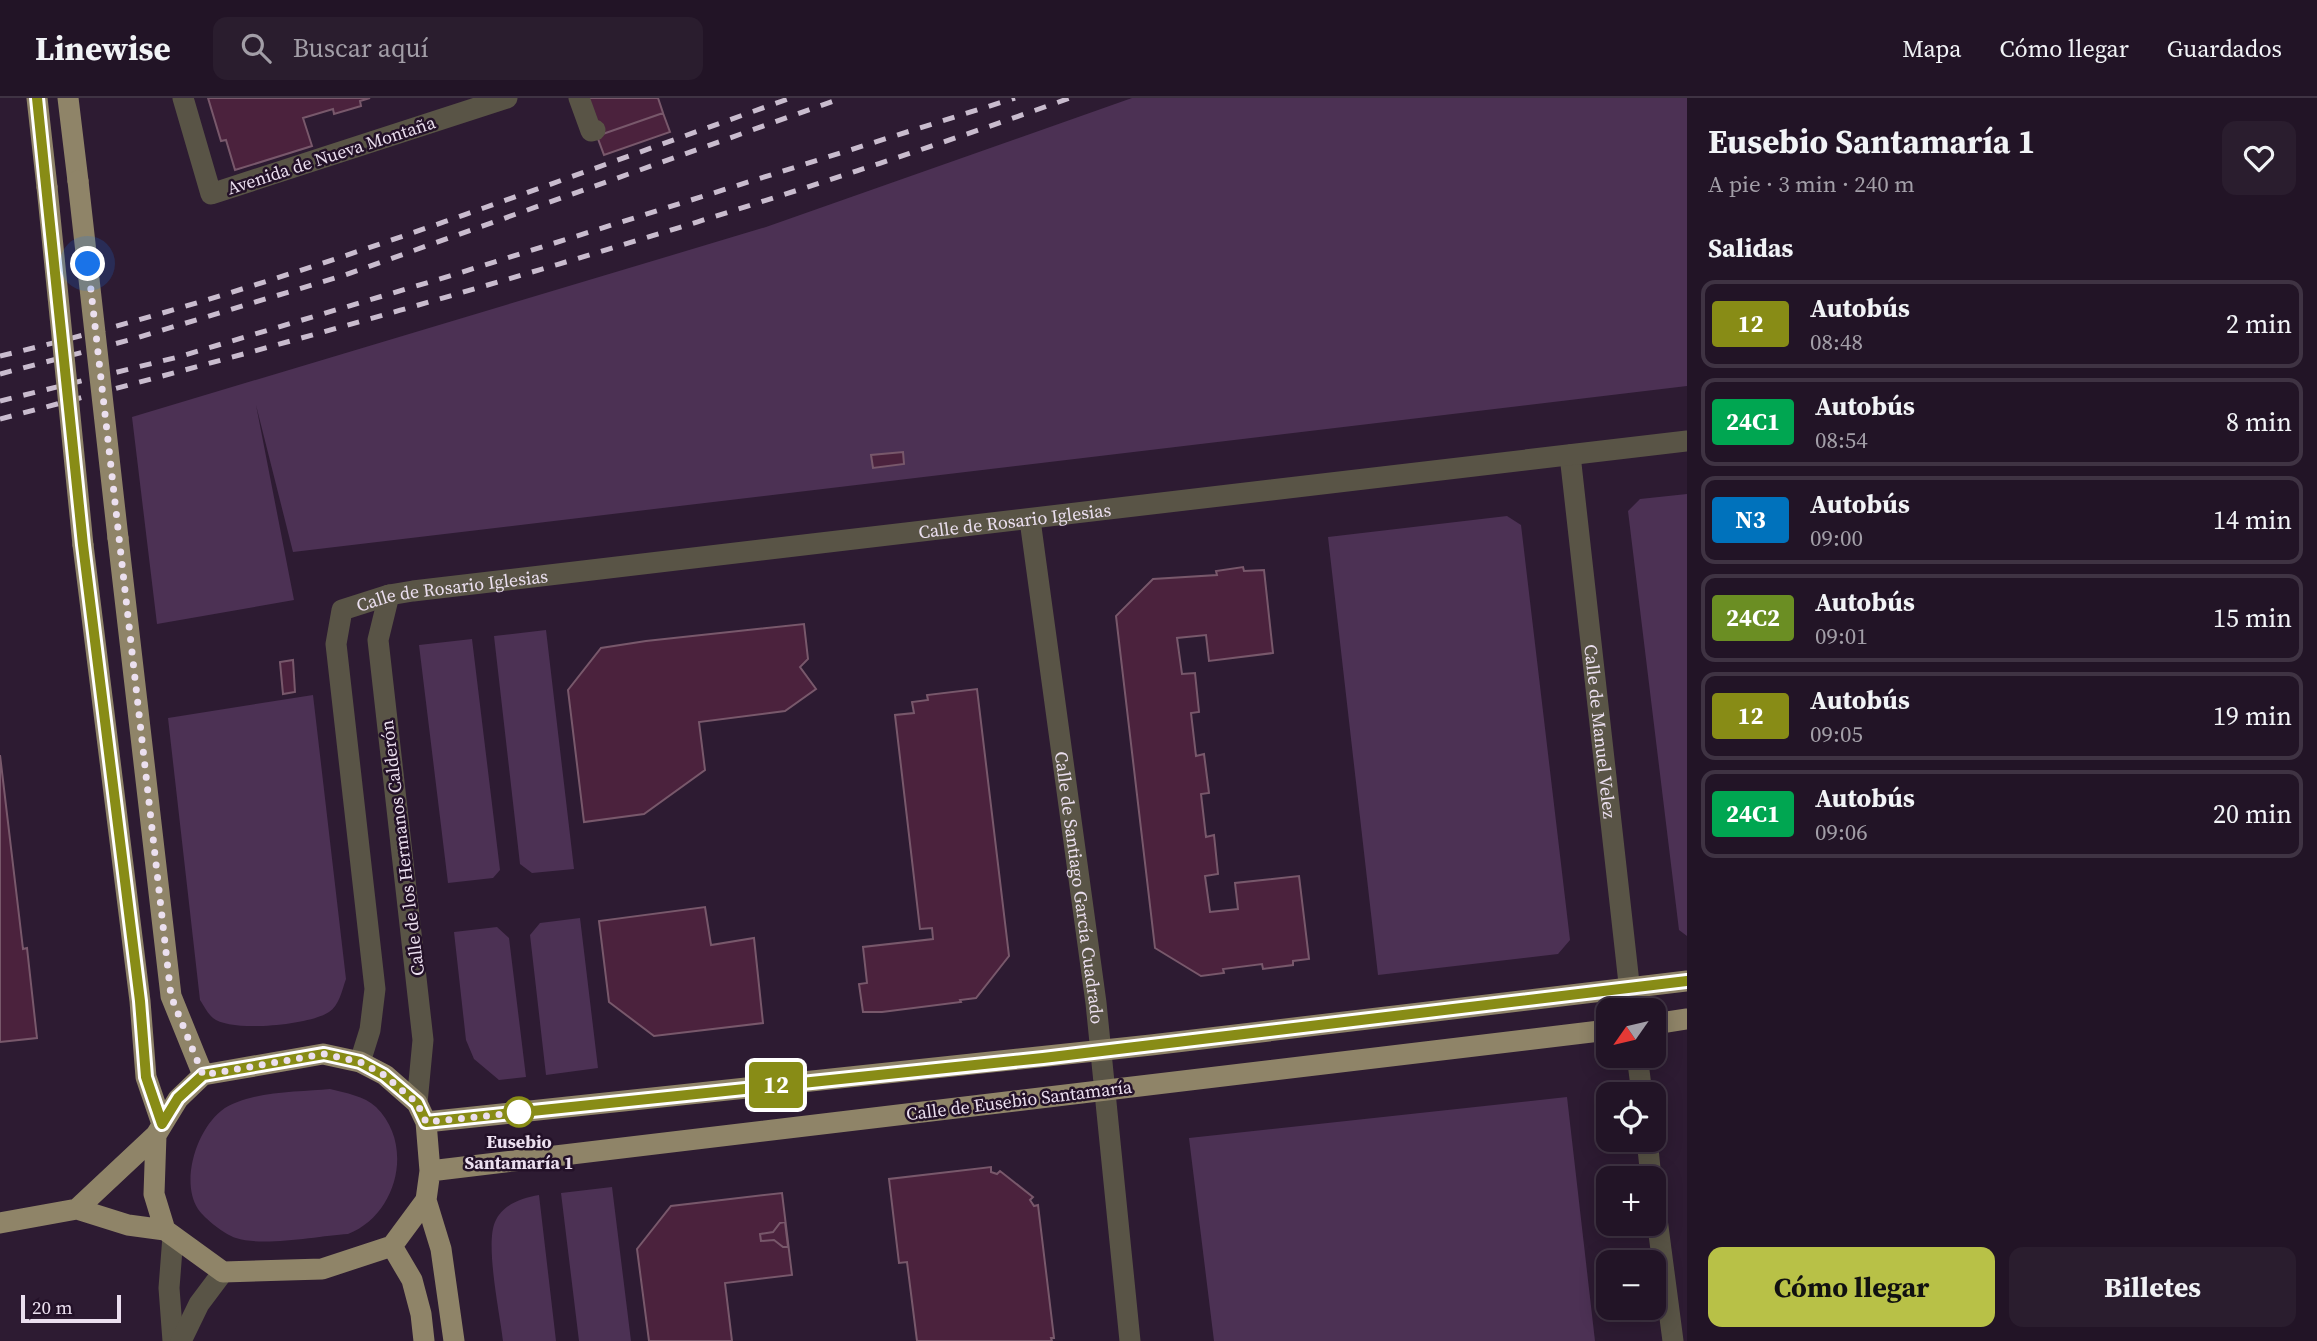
<!DOCTYPE html>
<html lang="es">
<meta charset="utf-8">
<style>
:root{--surface:#221426;--page:#2a1d2e;--text:#f1f3f6;--muted:#a29ea7;--line:#3f3343;--accent:#b8c147}
body{margin:0;font-family:"Source Serif 4",serif;background:var(--page);color:var(--text);height:100vh;display:flex;flex-direction:column;font-size:26px;white-space:nowrap}
*{box-sizing:border-box;margin:0}
p{font-size:23px;color:var(--muted)}
.icon{flex:none;width:38px;height:38px;fill:none;stroke:currentColor;stroke-width:2;stroke-linecap:round;stroke-linejoin:round}
.map{position:relative;flex:1;overflow:hidden}
.drawer{display:flex;flex-direction:column;background:var(--surface);width:630px}
.drawer>*{flex:none}
.badge{padding:0 14px;border-radius:5px;font-size:24px;line-height:46px}
.needle{width:46px;rotate:236deg}
.buttons{position:absolute;left:1596px;top:900px;display:grid;gap:14px}
.buttons a{display:grid;place-items:center;width:70px;height:70px;border-radius:14px;background:var(--surface);box-shadow:0 4px 18px #0003,0 0 0 2px var(--line);font-size:35px}
.scale{position:absolute;left:21px;bottom:18px;width:100px;box-sizing:border-box;padding-left:7px;border:4px solid #ebdfef;border-top:0;font-size:19px;line-height:24px;white-space:nowrap;color:#ebdfef;-webkit-text-stroke:5px #231128;paint-order:stroke}
.you{position:absolute;width:35px;height:35px;margin:-18px;border:5px solid #fff;border-radius:50%;background:#1a73e8;box-shadow:0 0 0 10px #1a73e833}
.map>.badge{position:absolute;translate:-50% -50%;box-shadow:0 0 0 4px #fff}
h2{padding:0 21px;font-size:26px;line-height:63px}
.round{display:grid;place-items:center;flex:none;width:74px;height:74px;border-radius:14px;background:var(--page)}
.overview{display:flex;align-items:center;justify-content:space-between;height:119px;padding:0 21px}
h1{font-size:33px;font-weight:700;line-height:52px}
.primary-button{display:flex;gap:14px;margin-top:auto;padding:14px 21px}
.primary-button a{flex:1;height:80px;border-radius:14px;background:var(--accent);color:#111;font-size:28px;font-weight:700;line-height:80px;text-align:center}
.primary-button a+a{background:var(--page);color:var(--text)}
ul{padding:0;list-style:none}
li{display:flex;align-items:center;gap:21px;height:88px;margin:0 14px 10px;padding:0 7px;border:4px solid var(--line);border-radius:14px}
li div{flex:1}
li b{display:block;font-size:26px}
li em{font-style:normal}
li .badge{min-width:77px;font-weight:700;text-align:center}
header{display:flex;align-items:center;gap:42px;box-sizing:border-box;height:98px;padding:0 35px;background:var(--surface);border-bottom:2px solid var(--line)}
header strong{font-size:33px}
nav{display:flex;gap:38px;margin-inline-start:auto;font-size:24px}
.search{width:490px;height:63px;background:var(--page);display:flex;align-items:center;gap:18px;box-sizing:border-box;padding:0 24px;border-radius:14px;color:var(--muted);font-size:26px}
main{display:flex;flex:1;min-height:0}
.map>svg:first-child{display:block}
.green{fill:#4c3154}
.building{fill:#4b223d;stroke:#78586b;stroke-width:2}
.lines{fill:none;stroke-linecap:round;stroke-linejoin:round}
.minor{stroke:#595446;stroke-width:21}
.major{stroke:#8f8468;stroke-width:21}
.rail{stroke:#c9bcce;stroke-width:5;stroke-dasharray:12 12;stroke-linecap:butt}
.major-bridge{stroke:#8f8468;stroke-width:21}
.line-casing{stroke:#fff;stroke-width:16}
.line{stroke:#888c16;stroke-width:10}
.walk{stroke:#ebdfef;stroke-width:7;stroke-dasharray:0 12.6}
.stop-dot{fill:#fff;stroke:#888c16;stroke-width:3.5}
.labels{text-anchor:middle;dominant-baseline:central;stroke-width:5;stroke-linejoin:round;paint-order:stroke}
.street-label{font-size:18px;fill:#ebdfef;stroke:#231128}
.stop-label{font-size:18px;font-weight:bold;fill:#ebdfef;stroke:#231128}
</style>
<header>
<strong>Linewise</strong>
<div class="search"><svg class="icon" aria-label="search" viewBox="0 0 24 24"><circle cx="10" cy="10" r="6"/><path d="M15 15l6 6"/></svg>Buscar aquí</div>
<nav><a>Mapa</a><a>Cómo llegar</a><a>Guardados</a></nav>
</header>
<main>
<div class="map">
<svg width="1687" height="1243" viewBox="0 0 1687 1243">
<rect width="100%" height="100%" fill="#2d1b32"/>
<path class="green" d="M1132 0H1687V288L293 454 256 307 294 502 157 526 132 319 766 129Z
M1687 396V838L1679 832 1628 413 1640 401Z
M1507 418 1521 427 1570 842 1558 856 1378 877 1328 439Z
M546 532 574 771 532 775 520 766 494 538Z
M472 541 500 772 493 780 448 785 419 547Z
M313 597 346 881C342 892 339 908 329 914 310 927 231 935 213 920 208 916 204 908 200 902L168 620Z
M580 820 598 970 546 977 530 837 540 825Z
M497 829 509 840 526 979 499 982 474 961 466 942 454 834Z
M330 991C346 995 364 998 376 1009 415 1047 397 1117 348 1136 318 1138 263 1149 236 1140 224 1136 205 1121 198 1111 180 1083 197 1032 221 1013 247 993 299 994 330 991Z
M1567 999 1595 1243H1214L1189 1040Z
M612 1089 631 1243H579L561 1095Z
M539 1097 556 1243H503C500 1216 485 1147 495 1124 502 1107 521 1100 539 1097Z"/>
<path class="building" d="M208 0H370L360 3 361 8 334 16 333 11 303 20 312 48 235 72 226 42 221 43Z
M588 0H658L663 15 597 38Z
M663 15 670 34 604 57 597 38Z
M903 354 904 366 873 370 871 357Z
M1243 469 1244 473 1264 472 1273 555 1209 563 1206 537 1177 540 1182 576 1195 575 1199 614 1191 615 1196 658 1204 656 1209 695 1201 696 1206 739 1214 737 1218 776 1205 778 1210 814 1238 811 1235 785 1299 778 1309 861 1293 863V867L1263 871 1262 866 1223 871 1224 875 1201 878 1155 850 1116 518 1153 481 1217 477 1216 473Z
M804 526 808 561 800 569 816 591 785 613 699 624 705 672 644 716 584 724 568 592 601 550 646 543Z
M293 562 295 594 283 596 280 564Z
M977 591 1009 858 976 900 960 902 961 904 882 914H863L859 886 867 885 863 849 933 841 932 830 920 831 895 617 914 615 912 604 928 602 927 597Z
M0 657 23 851 27 850 37 940 0 944Z
M705 809 711 847 754 840 763 925 654 938 609 904 599 823Z
M991 1069V1074L997 1076 1000 1073 1033 1099 1030 1102 1034 1108 1038 1107 1054 1240H1051L1052 1243H917L907 1164 899 1165 889 1081Z
M782 1095 792 1177 725 1185 732 1243H649L637 1151 671 1108Z
M785 1124 788 1149H783L774 1142 761 1143 760 1136 773 1134 780 1125Z"/>
<g class="lines">
<g class="minor">
<path d="M183 0 211 96 507 0"/>
<path d="M579 0 591 33 595 32"/>
<path id="s1" d="M1570 357 1632 912"/>
<path id="s2" d="M1030 422 1096 905 1130 1243"/>
<path d="M389 497 378 542 423 942 417 1005"/>
<path d="M1637 957 1642 996"/>
<path id="s3" d="M360 964 370 932 375 891 336 546 342 512 389 497 413 493 1687 343"/>
<path d="M1647 1041 1651 1080"/>
<path d="M1654 1098 1673 1243"/>
<path d="M173 1243 169 1190 173 1138"/>
<path d="M181 1243 199 1206 223 1174"/>
</g>
<path class="major" d="M37 0 47 89
M68 0 78 83
M118 440 171 898 203 977
M83 447 140 903 146 979 162 1026
M1654 926 1687 921
M323 956 360 964 385 977 417 1005 426 1024 430 1073 426 1102 392 1148 322 1171 223 1174 165 1132 154 1096 156 1037 178 1001 203 977Z
M426 1024 1151 947 1687 883
M430 1073 1608 932
M426 1102 441 1151 454 1243
M77 1111 156 1037
M0 1125 77 1111 128 1127 165 1132
M392 1148 412 1182 421 1216 424 1243"/>
<path class="rail" d="M0 258C270 194 530 92 791 0
M0 276 133 241 345 177 842 0
M0 303 178 259 453 177 1015 0
M0 321C360 227 719 125 1070 0"/>
<path class="major-bridge" d="M78 83 118 440
M47 89 83 447"/>
</g>
<g class="lines">
<defs>
<path id="line" d="M37 0 83 447 140 903 146 979 162 1026 178 1000 203 977 324 956 360 964 384 977 417 1005 426 1024 1043 960 1687 883"/>
</defs>
<use href="#line" class="line-casing"/>
<use href="#line" class="line"/>
<path class="walk" d="M88 166 171 898 203 977 324 956 360 964 384 977 417 1005 426 1024 525 1014H519"/>
</g>
<circle class="stop-dot" cx="519" cy="1014" r="14"/>
<g class="labels">
<g class="street-label">
<text transform="translate(331 57) rotate(-18)">Avenida de Nueva Montaña</text>
<text stroke="none"><textPath href="#s3" startOffset="1136">Calle de Rosario Iglesias</textPath></text>
<text stroke="none"><textPath href="#s3" startOffset="569">Calle de Rosario Iglesias</textPath></text>
<text stroke="none"><textPath href="#s1" startOffset="278">Calle de Manuel Velez</textPath></text>
<text transform="translate(402 750) rotate(-97)">Calle de los Hermanos Calderón</text>
<text stroke="none"><textPath href="#s2" startOffset="371">Calle de Santiago García Cuadrado</textPath></text>
<text transform="translate(1019 1002) rotate(-7)">Calle de Eusebio Santamaría</text>
</g>
<g class="stop-label">
<text x="519" y="1043">Eusebio<tspan x="519" dy="21">Santamaría 1</tspan></text>
</g>
</g>
</svg>
<div class="buttons">
<a><svg class="needle" viewBox="-14 -14 28 28"><path d="M0-13l5 13h-10z" fill="#e53935"/><path d="M0 13l5-13h-10z" fill="#a29ea7"/></svg></a>
<a><svg class="icon" aria-label="locate" viewBox="0 0 24 24"><circle cx="12" cy="12" r="6"/><path d="M12 2v4M12 18v4M2 12h4M18 12h4"/></svg></a>
<a>+</a>
<a>−</a>
</div>
<div class="scale">20 m</div>
<div class="you" style="left:88px;top:166px"></div>
<b class="badge" style="left:776px;top:987px;background:#888c16;color:#fff">12</b>
</div>
<section class="drawer">
<div class="overview"><div><h1>Eusebio Santamaría 1</h1><p>A pie · 3 min · 240 m</p></div><a class="round"><svg class="icon" aria-label="heart" viewBox="0 0 24 24"><path d="M12 20l-8-8c-3-5 5-10 8-4 3-6 11-1 8 4z"/></svg></a></div>
<h2>Salidas</h2>
<ul>
<li><span class="badge" style="background:#888c16;color:#fff">12</span><div><b>Autobús</b><p>08:48</p></div><em>2 min</em></li>
<li><span class="badge" style="background:#00a651;color:#fff">24C1</span><div><b>Autobús</b><p>08:54</p></div><em>8 min</em></li>
<li><span class="badge" style="background:#0072bc;color:#fff">N3</span><div><b>Autobús</b><p>09:00</p></div><em>14 min</em></li>
<li><span class="badge" style="background:#6b8e23;color:#fff">24C2</span><div><b>Autobús</b><p>09:01</p></div><em>15 min</em></li>
<li><span class="badge" style="background:#888c16;color:#fff">12</span><div><b>Autobús</b><p>09:05</p></div><em>19 min</em></li>
<li><span class="badge" style="background:#00a651;color:#fff">24C1</span><div><b>Autobús</b><p>09:06</p></div><em>20 min</em></li>
</ul>
<div class="primary-button"><a>Cómo llegar</a><a>Billetes</a></div>
</section>
</main>
